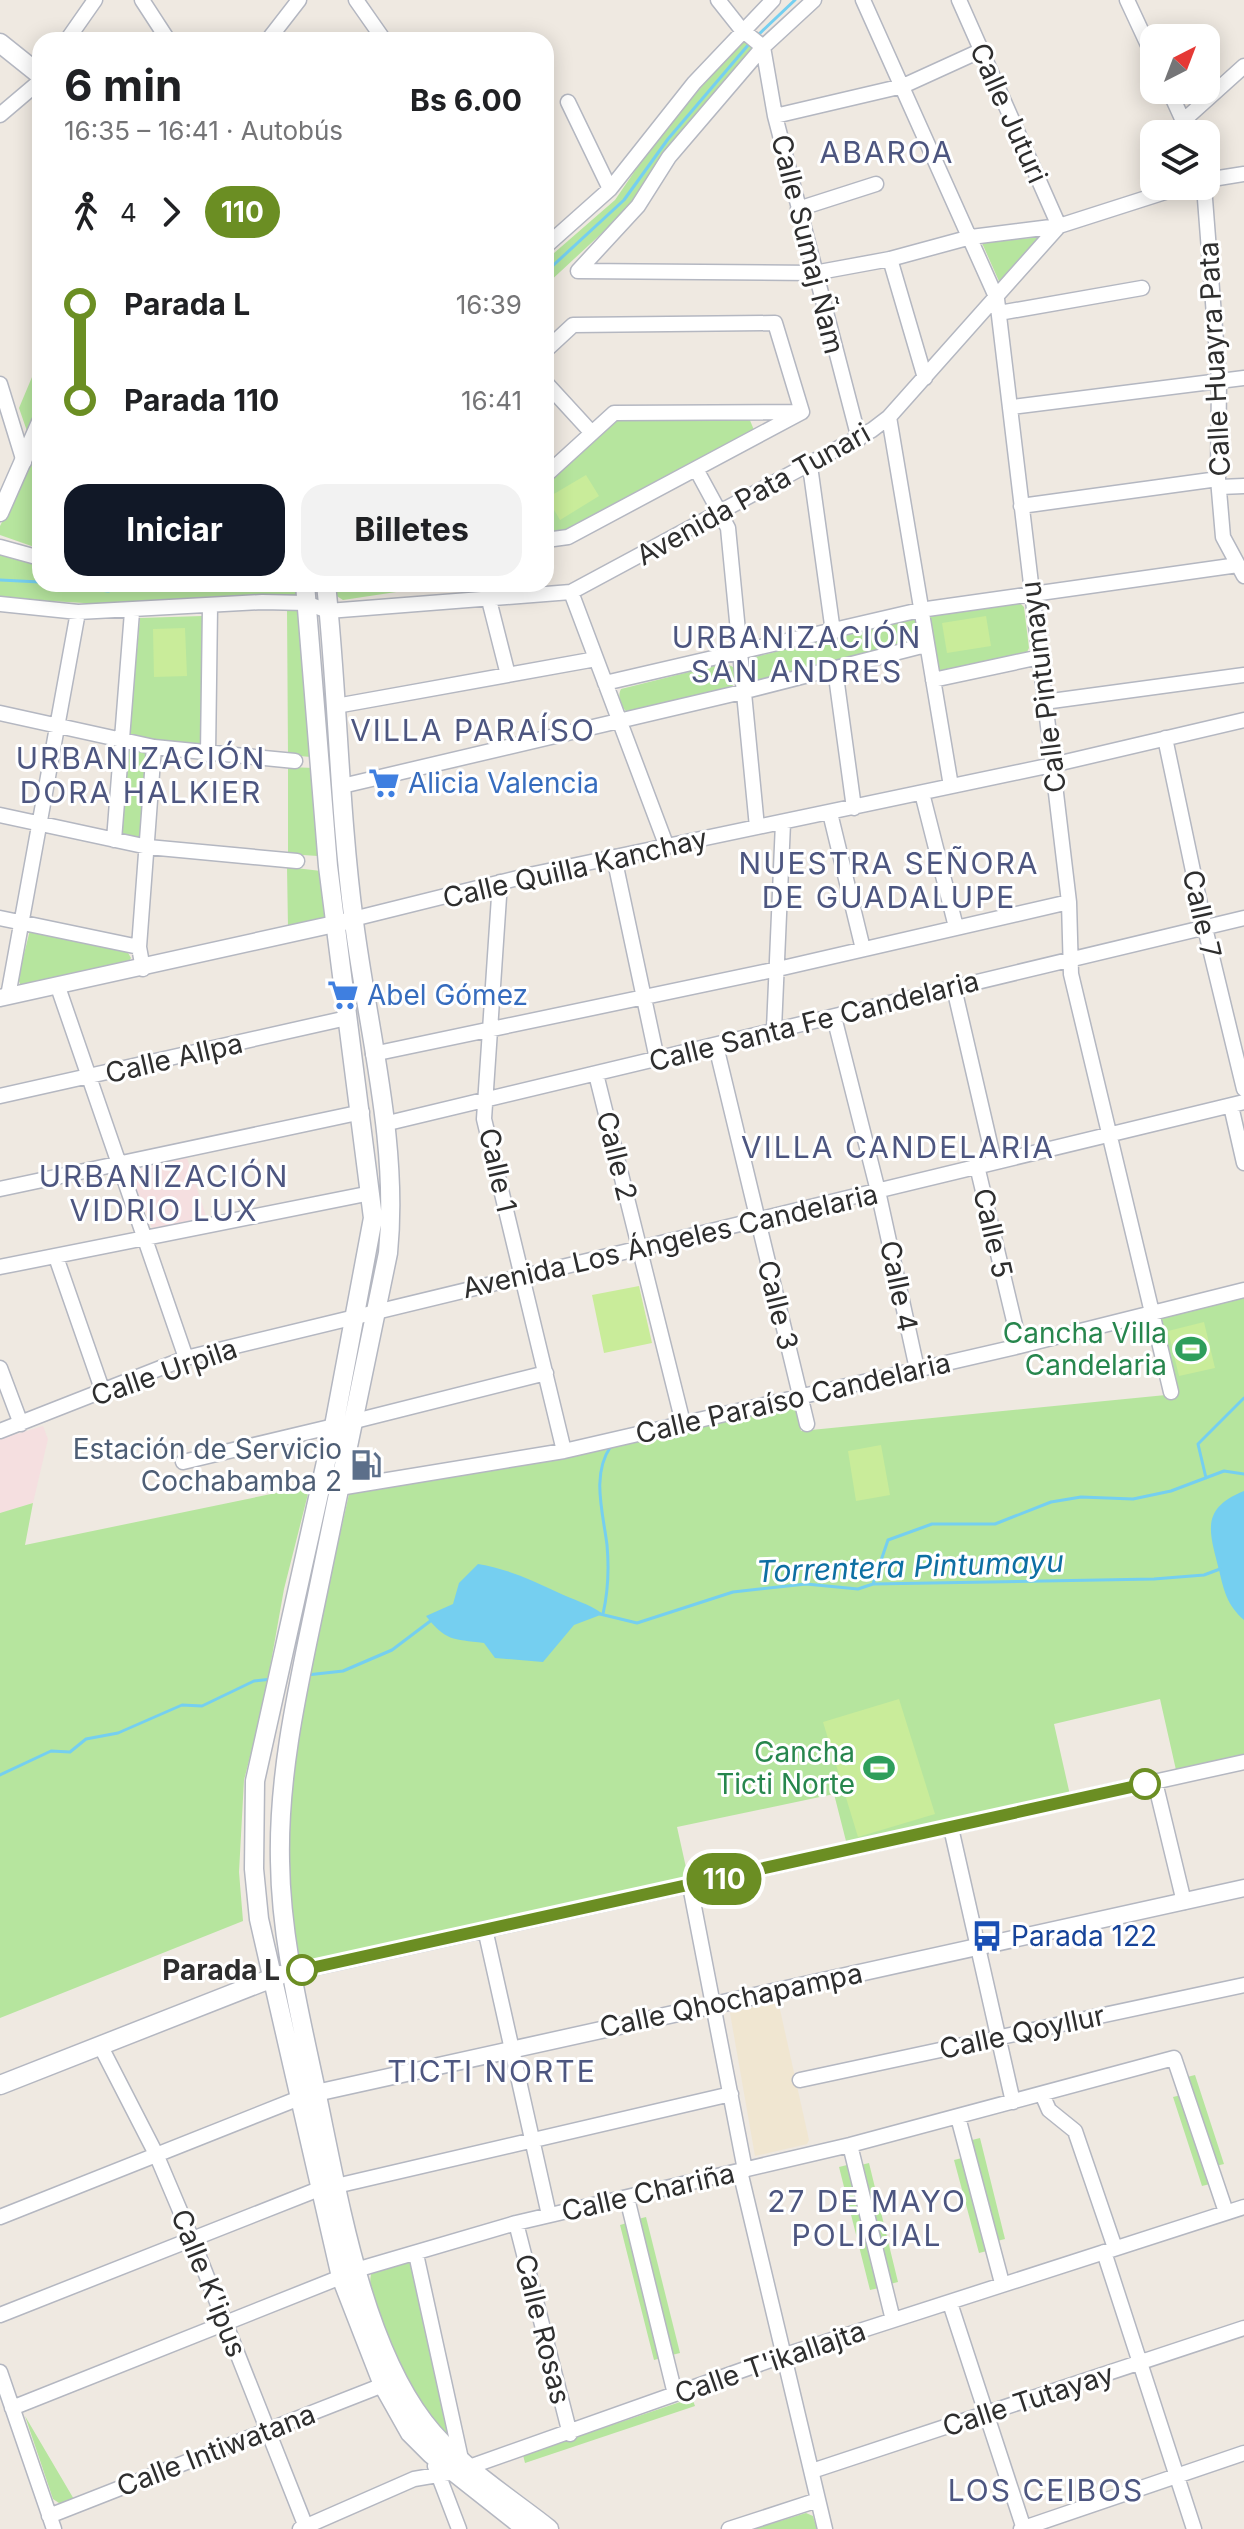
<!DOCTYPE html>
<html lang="es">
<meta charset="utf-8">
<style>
:root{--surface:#fff;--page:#f2f2f2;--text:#202124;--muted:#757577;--accent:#111827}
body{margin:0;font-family:Inter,sans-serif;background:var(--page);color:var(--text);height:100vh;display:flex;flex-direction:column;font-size:30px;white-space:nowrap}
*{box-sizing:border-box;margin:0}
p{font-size:26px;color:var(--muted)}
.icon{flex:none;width:44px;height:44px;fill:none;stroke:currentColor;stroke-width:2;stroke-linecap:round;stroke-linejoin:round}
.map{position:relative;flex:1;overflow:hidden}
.side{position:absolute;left:32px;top:32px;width:522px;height:560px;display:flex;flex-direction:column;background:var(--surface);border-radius:24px;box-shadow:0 4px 20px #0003}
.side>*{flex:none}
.badge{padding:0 16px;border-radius:26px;font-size:28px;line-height:52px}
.needle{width:52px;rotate:42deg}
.tools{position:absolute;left:1140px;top:24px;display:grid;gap:16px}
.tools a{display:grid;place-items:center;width:80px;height:80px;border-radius:16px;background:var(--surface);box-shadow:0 4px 20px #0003;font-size:40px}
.map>.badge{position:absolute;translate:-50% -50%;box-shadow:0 0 0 4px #fff}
.legs{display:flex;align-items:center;gap:12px;height:88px;padding:0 32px;font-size:26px}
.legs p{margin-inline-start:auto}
.summary{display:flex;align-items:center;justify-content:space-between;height:136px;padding:0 32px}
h1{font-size:44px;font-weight:700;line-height:60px}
.primary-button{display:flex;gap:16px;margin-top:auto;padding:16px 32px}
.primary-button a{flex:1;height:92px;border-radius:24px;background:var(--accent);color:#fff;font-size:32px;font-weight:700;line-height:92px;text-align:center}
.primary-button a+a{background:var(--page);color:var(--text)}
ul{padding:0 32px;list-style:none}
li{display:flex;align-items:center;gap:28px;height:96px;font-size:30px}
li i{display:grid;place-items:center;width:12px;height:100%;margin:0 10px;background:currentColor}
li i::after{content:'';width:20px;height:20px;margin:-10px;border:6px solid;border-radius:50%;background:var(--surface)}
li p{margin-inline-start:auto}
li:first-child i{background:linear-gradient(#0000 50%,currentColor 0)}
li:last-child i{background:linear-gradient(currentColor 50%,#0000 0)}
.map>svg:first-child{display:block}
.education{fill:#f0e6d1}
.medical{fill:#f5dfe0}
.green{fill:#b6e59e}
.pitch{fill:#c9ec9a}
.water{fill:#75cff0}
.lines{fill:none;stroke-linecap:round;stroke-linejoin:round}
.stream{stroke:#75cff0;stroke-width:3}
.minor-casing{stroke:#b4b7c1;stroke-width:17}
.tertiary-casing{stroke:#b4b7c1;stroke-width:19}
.secondary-casing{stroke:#b4b7c1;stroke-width:21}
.minor{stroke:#fff;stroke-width:14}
.tertiary{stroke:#fff;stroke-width:16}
.secondary{stroke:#fff;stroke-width:18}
.line-1-casing{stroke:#fff;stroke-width:18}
.line-1{stroke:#6b8e23;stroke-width:12}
.stop-1-dot{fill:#fff;stroke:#6b8e23;stroke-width:4}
.labels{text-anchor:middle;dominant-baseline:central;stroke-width:6;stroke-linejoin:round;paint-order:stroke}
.street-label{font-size:28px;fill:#2e2e2e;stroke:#fff}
.shop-label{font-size:28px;fill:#366cbe;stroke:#fff;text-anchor:start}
.leisure-label{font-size:28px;fill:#27864d;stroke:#fff;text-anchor:end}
.service-label{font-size:28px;fill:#4e5e75;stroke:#fff;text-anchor:end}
.transit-label{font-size:28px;fill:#164399;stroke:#fff;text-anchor:start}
.stop-label{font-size:28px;font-weight:bold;fill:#2e2e2e;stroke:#fff;text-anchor:end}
.neighbourhood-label{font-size:30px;letter-spacing:2px;fill:#4d5680;stroke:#fff}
.water-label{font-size:30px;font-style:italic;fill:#0d6fa3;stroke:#fff}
</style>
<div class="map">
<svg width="1244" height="2529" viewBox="0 0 1244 2529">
<rect width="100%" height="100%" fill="#efe9e1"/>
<path class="education" d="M774 2002 779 2005 809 2140 807 2144 755 2156 730 2013Z"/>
<path class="medical" d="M187 1158 207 1219 152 1228 129 1171Z
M43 1426 48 1439 33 1503 0 1513V1439Z"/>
<path class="green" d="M741 41H746L754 51 630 207 546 285V260L615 200 656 140Z
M1041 237 1002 288 982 243Z
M40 358V404L28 434 19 408Z
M749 418 754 430 568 532 546 536V479L610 420Z
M40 454V549L0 535V526L32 462Z
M0 554 40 562V584H298L299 596 134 606 0 598Z
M332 584H403V591L343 600 332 593Z
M1018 601 1024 607 1029 648 1025 656 938 671 929 615Z
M299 608 311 757 288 755 287 609Z
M202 616V747L129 735 140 618Z
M909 618 917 621 919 641 748 683 747 660 751 658Z
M725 663 735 668 737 679 731 688 628 713C621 708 617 696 621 689Z
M128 748 149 753 142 838 120 833Z
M288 767 314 768 318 856 288 854Z
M287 867 321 871 326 917 288 928Z
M30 930 127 951 131 958 128 963 28 986 20 984 18 978Z
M1244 1295V1755L1176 1770 1160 1699 1054 1724 1070 1795 847 1845 834 1794 677 1827 689 1881 303 1961 298 1958C290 1907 285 1857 288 1806 294 1701 327 1596 349 1494L566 1457 795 1405 801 1431 1176 1394 1159 1316Z
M310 1486 284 1589 263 1707 244 1780 239 1872 243 1921 0 2018V1513L33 1503 25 1545Z
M1195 2075 1224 2164 1216 2166 1187 2077Z
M1181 2095 1210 2184 1202 2186 1173 2097Z
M980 2138 1005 2239 997 2241 972 2140Z
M962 2158 987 2251 979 2253 954 2160Z
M869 2163 898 2282 890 2284 861 2165Z
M847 2165 879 2288 870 2290 839 2167Z
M646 2217 680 2353 672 2355 638 2219Z
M627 2223 661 2358 654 2360 620 2225Z
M411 2260 452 2435 449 2440C424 2415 359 2305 372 2271Z
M692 2398 695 2406 525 2463 523 2455Z
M25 2416 75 2501 62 2505 53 2499Z
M806 2513 813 2516 817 2529H754Z"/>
<path class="pitch" d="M586 475 599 496 560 520 547 498Z
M986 616 991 646 947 653 942 623Z
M185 628 187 676 154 677 153 629Z
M639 1286 652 1343 604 1353 592 1295Z
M1204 1322 1215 1368 1179 1376 1168 1331Z
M881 1445 890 1495 856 1501 848 1451Z
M899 1699 935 1814 858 1837 823 1722Z"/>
<path class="water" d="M1244 1491V1620C1227 1605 1224 1591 1219 1570 1210 1533 1199 1509 1244 1491Z
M478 1564C507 1569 530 1579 557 1592 573 1600 588 1603 603 1614L574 1625 543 1662 495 1658 484 1643C452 1639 446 1641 426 1616L453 1604 459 1583Z"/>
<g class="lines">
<path class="stream" d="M757 36 795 0
M546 272 624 200 668 139 749 44
M0 580 40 582
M54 584 108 591 133 584
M1206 1478 1198 1444 1244 1398
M873 1584 888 1540 932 1524H995L1051 1502 1081 1497 1133 1499 1171 1491 1224 1471 1244 1474
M600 1614 637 1623 733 1592 806 1584 858 1589 873 1584 1154 1579 1204 1575 1220 1569
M603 1614C608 1592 609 1567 607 1545 603 1512 591 1475 611 1446
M307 1675 343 1671 392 1650 433 1619
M0 1775 51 1751 70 1752 86 1739 118 1733 182 1705 202 1706 254 1681 272 1679"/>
<defs>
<path id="minor" d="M142 0 168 40
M356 0 384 40
M718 0 741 29 763 47
M863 0 997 299 1069 902 1071 974 1171 1392
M959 0 1059 226
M1127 0 1154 58
M67 40 95 0
M268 40 299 0
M763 47 775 116 859 439
M1169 90 1189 134
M568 102 610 189
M0 115 40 81
M775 116 903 86 982 50
M1183 121 1244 66
M1206 180 1244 174
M1204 186 1219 380 1218 479 1223 537 1244 576
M798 209 876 184
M546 246 610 189 694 83 773 0
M890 259 925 378
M578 271 814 273 890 259 971 237 1059 226
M578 271 638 206 669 157 763 47 814 0
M999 313 1142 288
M546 350 573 325 775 323 802 412
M546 383 591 432
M0 384 24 462
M1012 407 1244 378
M889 417 951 786
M810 466 833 632
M696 469 728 528 757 827
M546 475 614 413 797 412
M1220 487 1244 486
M1021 506 1218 479
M546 540 568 537 802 412
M0 547 40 558
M571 592 667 847
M488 596 508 675
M0 604 78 612 262 602 306 603 328 611 571 592 872 430 889 417 1059 226 1184 186
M835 669 854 808
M933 680 1040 657
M605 683 920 610 1238 565
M1044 702 1244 675
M336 706 596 659
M0 713 154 747 295 761
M1165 738 1205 928 1244 1089
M208 754 210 607
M342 786 742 692 926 645
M922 793 956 927
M830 813 863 949
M0 815 148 847 297 861
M114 840 132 612
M614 857 657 1059
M500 882 484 1119 564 1451
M0 918 139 947
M353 919 534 874 1052 765 1244 720
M143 969 139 947 154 747
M58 987 186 1358
M954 988 994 1161
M8 996 78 612
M834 1017 878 1191 917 1369
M774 1029 783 823
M716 1046 807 1424
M373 1054 778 969 1069 902
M596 1074 683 1423
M0 1096 347 1018
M1231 1106 1244 1163
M384 1124 1244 918
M977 1166 1020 1346
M0 1189 362 1112
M56 1257 103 1392
M0 1267 371 1193
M0 1368 21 1424
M355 1421 546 1373
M0 1431 186 1358 1244 1102
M183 1462 334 1426
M339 1488 564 1451 1020 1346 1244 1290
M1155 1782 1184 1902
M951 1828 1013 2102
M690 1886 745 2170
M485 1929 549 2215
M291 1973 1244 1762
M100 2045 156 2154 192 2239 306 2527
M800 2080 1244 1985
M1042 2094 1049 2110 1075 2131 1115 2248
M958 2117 1002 2283
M850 2145 893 2320
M740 2171 825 2529
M336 2186 731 2094
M627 2198 675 2394
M0 2217 302 2097
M516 2223 570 2434
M1104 2252 1194 2529
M416 2254 461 2459
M356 2270 516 2223 850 2145 1174 2058 1226 2212
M950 2303 1024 2529
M0 2315 319 2189
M0 2372 54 2529
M12 2408 341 2277
M435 2466 459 2529
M812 2471 1244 2328
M49 2516 383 2385
M300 2529 414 2479 455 2472 782 2356 1244 2207
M729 2529 818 2500
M1021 2529 1244 2453"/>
<path id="tertiary" d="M0 513 40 422
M0 998 348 921
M307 2095 1244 1888"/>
<path id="secondary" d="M0 43 40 75
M305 584 328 866 373 1218 334 1426 255 1781 254 1869 259 1919 341 2277 383 2385 410 2433 431 2454 526 2529
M326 584C338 696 339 810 354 922 368 1031 399 1143 388 1253 365 1368 340 1482 317 1596 299 1683 278 1772 280 1861 281 1950 306 2038 323 2125 342 2217 366 2346 424 2422 456 2464 507 2496 549 2529
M0 2085 280 1975"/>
</defs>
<use href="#minor" class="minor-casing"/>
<use href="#tertiary" class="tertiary-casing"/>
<use href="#secondary" class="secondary-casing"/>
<use href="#minor" class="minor"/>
<use href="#tertiary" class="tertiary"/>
<use href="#secondary" class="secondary"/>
</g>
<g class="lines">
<defs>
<path id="line-1" d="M302 1970 1145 1784"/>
</defs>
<use href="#line-1" class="line-1-casing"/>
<use href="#line-1" class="line-1"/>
</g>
<defs>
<symbol id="supermarket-bare" viewBox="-9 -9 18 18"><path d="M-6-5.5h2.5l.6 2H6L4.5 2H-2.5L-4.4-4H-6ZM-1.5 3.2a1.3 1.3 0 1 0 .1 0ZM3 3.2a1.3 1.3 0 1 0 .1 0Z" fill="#3f7fe0" stroke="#fff" stroke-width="2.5" paint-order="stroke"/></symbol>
<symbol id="stadium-bare" viewBox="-9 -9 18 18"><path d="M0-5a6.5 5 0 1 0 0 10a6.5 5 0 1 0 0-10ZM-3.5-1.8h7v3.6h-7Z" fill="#2e9e5b" stroke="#fff" stroke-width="2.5" paint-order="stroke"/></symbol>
<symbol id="fuel-bare" viewBox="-9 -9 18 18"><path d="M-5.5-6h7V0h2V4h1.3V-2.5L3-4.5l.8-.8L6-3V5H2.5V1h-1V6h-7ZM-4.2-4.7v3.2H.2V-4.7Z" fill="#5c6f8a" stroke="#fff" stroke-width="2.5" paint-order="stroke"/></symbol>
<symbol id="bus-bare" viewBox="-9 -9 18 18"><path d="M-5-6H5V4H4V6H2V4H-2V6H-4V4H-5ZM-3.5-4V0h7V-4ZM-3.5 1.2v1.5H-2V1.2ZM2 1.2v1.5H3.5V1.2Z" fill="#1a4fb4" stroke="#fff" stroke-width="2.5" paint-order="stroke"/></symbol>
</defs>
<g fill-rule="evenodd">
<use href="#supermarket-bare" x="362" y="761" width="44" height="44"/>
<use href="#supermarket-bare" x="321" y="973" width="44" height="44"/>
<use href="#stadium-bare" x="1169" y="1327" width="44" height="44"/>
<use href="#fuel-bare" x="344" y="1443" width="44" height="44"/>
<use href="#stadium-bare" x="857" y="1746" width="44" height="44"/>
<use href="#bus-bare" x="965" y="1914" width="44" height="44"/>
</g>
<g class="stop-1-dot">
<circle cx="1145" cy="1784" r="14"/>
<circle cx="302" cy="1970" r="14"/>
</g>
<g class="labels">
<g class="street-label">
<text transform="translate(1009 113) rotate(66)">Calle Juturi</text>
<text transform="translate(808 244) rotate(76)">Calle Sumaj Ñam</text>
<text transform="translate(1214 359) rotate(-93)">Calle Huayra Pata</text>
<text transform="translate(753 494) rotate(-29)">Avenida Pata Tunari</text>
<text transform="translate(1043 687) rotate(-97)">Calle Pintumayu</text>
<text transform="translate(575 868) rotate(-13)">Calle Quilla Kanchay</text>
<text transform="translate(1202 914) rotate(77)">Calle 7</text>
<text transform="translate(814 1021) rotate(-14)">Calle Santa Fe Candelaria</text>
<text transform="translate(174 1058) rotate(-13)">Calle Allpa</text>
<text transform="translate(617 1156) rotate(76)">Calle 2</text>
<text transform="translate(498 1170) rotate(77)">Calle 1</text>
<text transform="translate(993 1233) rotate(77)">Calle 5</text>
<text transform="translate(670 1241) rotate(-13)">Avenida Los Ángeles Candelaria</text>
<text transform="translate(899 1286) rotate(78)">Calle 4</text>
<text transform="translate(778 1305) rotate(76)">Calle 3</text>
<text transform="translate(164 1372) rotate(-19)">Calle Urpila</text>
<text transform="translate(793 1398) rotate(-13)">Calle Paraíso Candelaria</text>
<text transform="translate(731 2000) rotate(-12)">Calle Qhochapampa</text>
<text transform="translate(1022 2032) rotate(-12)">Calle Qoyllur</text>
<text transform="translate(648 2192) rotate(-13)">Calle Chariña</text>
<text transform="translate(209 2283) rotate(68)">Calle K'ipus</text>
<text transform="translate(543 2329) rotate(76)">Calle Rosas</text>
<text transform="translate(770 2362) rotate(-19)">Calle T'ikallajta</text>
<text transform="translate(1028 2400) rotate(-18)">Calle Tutayay</text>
<text transform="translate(216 2450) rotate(-21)">Calle Intiwatana</text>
</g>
<g class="shop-label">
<text x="408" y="783">Alicia Valencia</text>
<text x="367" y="995">Abel Gómez</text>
</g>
<g class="leisure-label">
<text x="1167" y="1333">Cancha Villa<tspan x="1167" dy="32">Candelaria</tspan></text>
<text x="855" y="1752">Cancha<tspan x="855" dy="32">Ticti Norte</tspan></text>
</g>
<g class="service-label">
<text x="342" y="1449">Estación de Servicio<tspan x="342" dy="32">Cochabamba 2</tspan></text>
</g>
<g class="transit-label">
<text x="1011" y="1936">Parada 122</text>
</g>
<g class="stop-label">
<text x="280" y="1970">Parada L</text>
</g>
<g class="neighbourhood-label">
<text x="887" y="152">ABAROA</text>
<text x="797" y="637">URBANIZACIÓN<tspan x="797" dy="34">SAN ANDRES</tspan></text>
<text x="473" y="730">VILLA PARAÍSO</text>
<text x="141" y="758">URBANIZACIÓN<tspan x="141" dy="34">DORA HALKIER</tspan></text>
<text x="889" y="863">NUESTRA SEÑORA<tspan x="889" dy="34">DE GUADALUPE</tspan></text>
<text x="898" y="1147">VILLA CANDELARIA</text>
<text x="164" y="1176">URBANIZACIÓN<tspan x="164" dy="34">VIDRIO LUX</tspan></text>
<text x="492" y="2071">TICTI NORTE</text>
<text x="867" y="2201">27 DE MAYO<tspan x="867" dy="34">POLICIAL</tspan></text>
<text x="1046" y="2490">LOS CEIBOS</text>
</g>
<g class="water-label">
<text transform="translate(910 1566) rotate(-2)">Torrentera Pintumayu</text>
</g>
</g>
</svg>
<div class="tools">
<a><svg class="needle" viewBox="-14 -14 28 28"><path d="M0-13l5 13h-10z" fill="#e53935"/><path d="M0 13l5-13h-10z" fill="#757577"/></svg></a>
<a><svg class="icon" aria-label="layers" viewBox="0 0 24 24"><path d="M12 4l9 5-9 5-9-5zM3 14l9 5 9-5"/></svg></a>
</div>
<b class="badge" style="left:724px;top:1879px;background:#6b8e23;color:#fff">110</b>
<section class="side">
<div class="summary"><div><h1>6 min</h1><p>16:35 – 16:41 · Autobús</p></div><b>Bs 6.00</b></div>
<div class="legs"><svg class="icon" aria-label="walk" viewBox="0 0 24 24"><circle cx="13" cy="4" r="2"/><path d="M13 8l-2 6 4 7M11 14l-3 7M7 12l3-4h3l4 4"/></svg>4<svg class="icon" aria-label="forward" viewBox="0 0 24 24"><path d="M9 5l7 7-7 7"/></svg><b class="badge" style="background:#6b8e23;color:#fff">110</b></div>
<ul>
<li><i style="color:#6b8e23"></i><b>Parada L</b><p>16:39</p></li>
<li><i style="color:#6b8e23"></i><b>Parada 110</b><p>16:41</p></li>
</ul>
<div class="primary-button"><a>Iniciar</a><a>Billetes</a></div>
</section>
</div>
